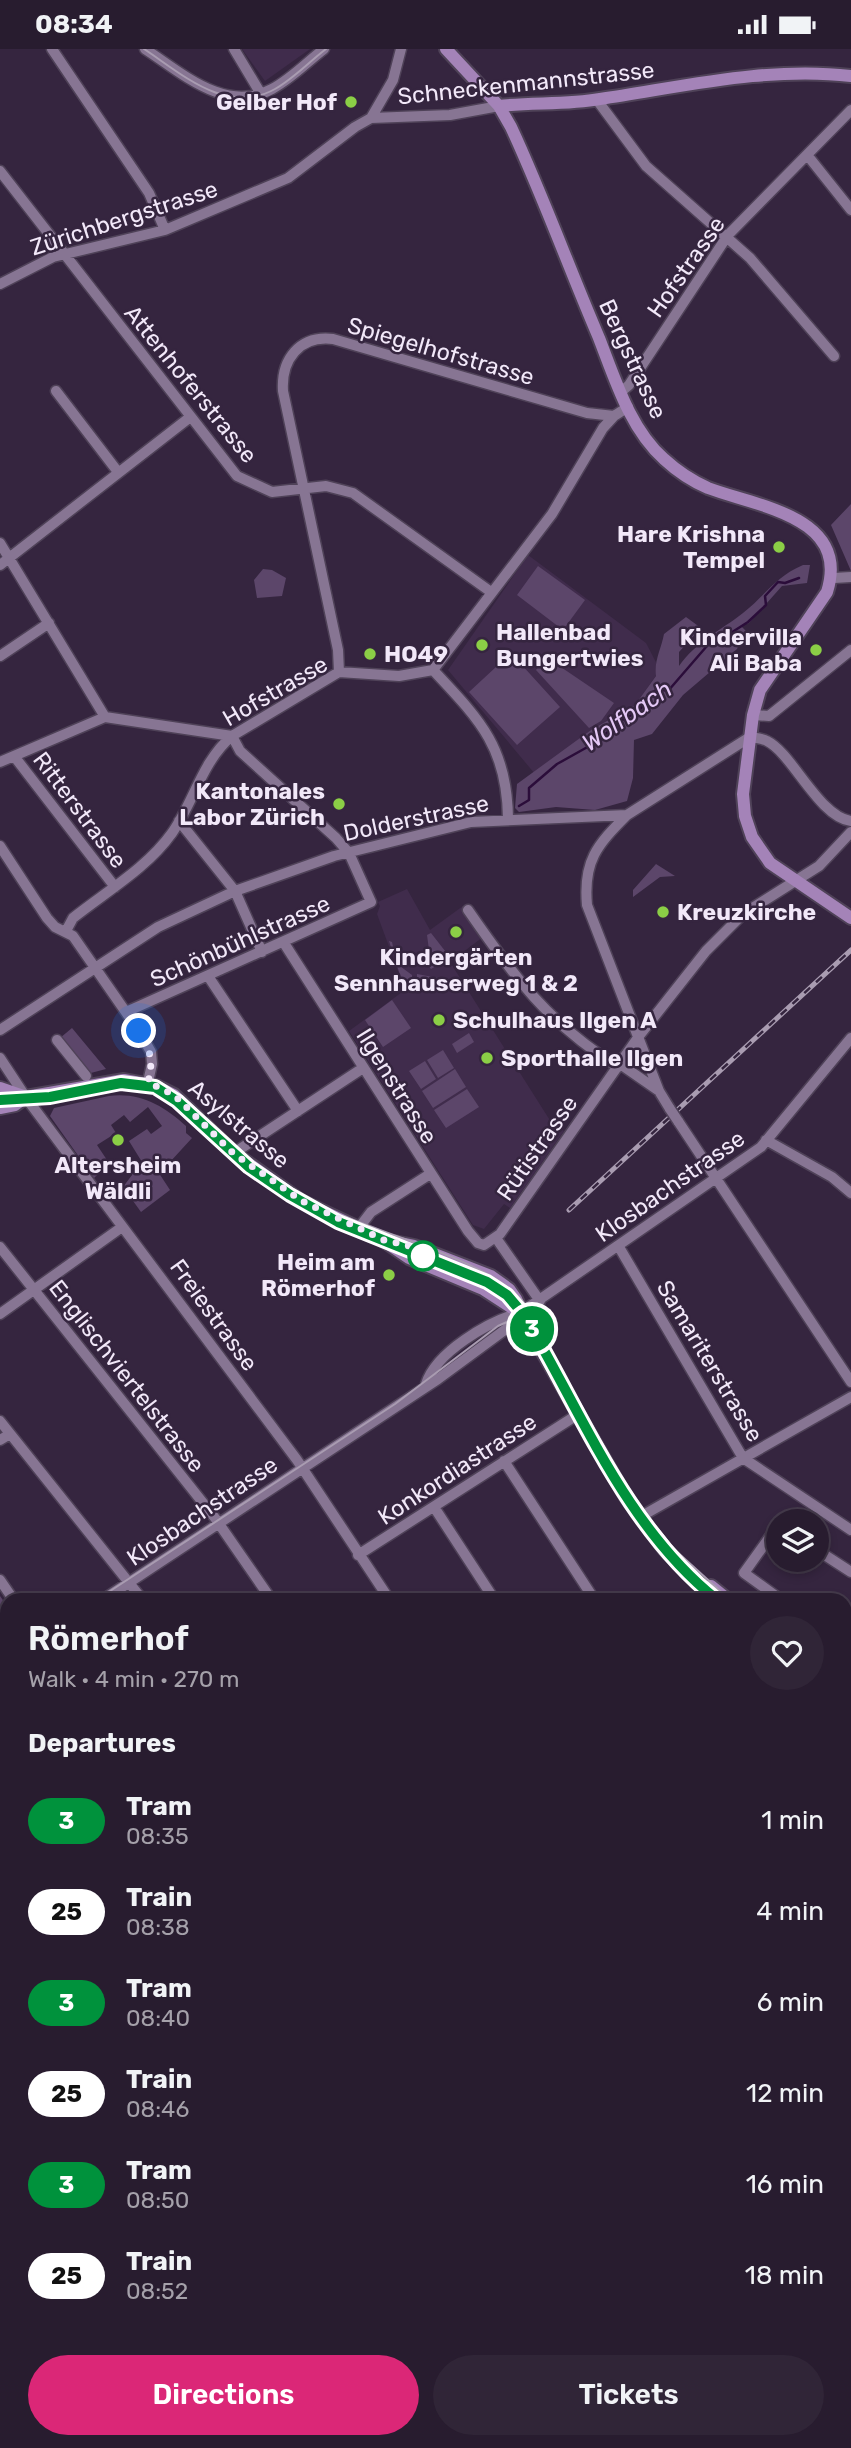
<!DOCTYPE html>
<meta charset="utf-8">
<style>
:root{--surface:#281c2f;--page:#302537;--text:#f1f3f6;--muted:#a5a1aa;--line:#443a4b;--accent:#db2777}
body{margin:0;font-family:Rubik,sans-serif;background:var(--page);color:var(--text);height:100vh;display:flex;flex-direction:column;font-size:26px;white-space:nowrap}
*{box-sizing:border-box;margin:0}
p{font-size:23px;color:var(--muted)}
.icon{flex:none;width:38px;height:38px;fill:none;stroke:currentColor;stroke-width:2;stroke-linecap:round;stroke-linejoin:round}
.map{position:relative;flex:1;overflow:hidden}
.details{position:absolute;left:0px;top:1544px;width:852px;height:856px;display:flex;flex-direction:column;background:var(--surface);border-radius:21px 21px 0 0;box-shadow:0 4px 10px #0003,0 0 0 2px var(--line)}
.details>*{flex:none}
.badge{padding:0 14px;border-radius:23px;font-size:24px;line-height:46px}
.tools{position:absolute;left:766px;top:1460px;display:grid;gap:14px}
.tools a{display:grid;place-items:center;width:63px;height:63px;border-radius:50%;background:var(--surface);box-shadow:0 4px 10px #0003,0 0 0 2px var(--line);font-size:35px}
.you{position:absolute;width:35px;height:35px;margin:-18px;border:5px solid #fff;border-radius:50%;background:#1a73e8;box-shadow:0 0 0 10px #1a73e833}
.map>.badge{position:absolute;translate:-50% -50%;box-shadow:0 0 0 4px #fff}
h2{padding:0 28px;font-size:26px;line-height:63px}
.round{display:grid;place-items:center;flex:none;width:74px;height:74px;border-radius:37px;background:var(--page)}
.headline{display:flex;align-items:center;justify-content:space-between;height:119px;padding:0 28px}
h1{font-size:33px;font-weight:600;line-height:52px}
.cta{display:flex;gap:14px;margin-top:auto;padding:14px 28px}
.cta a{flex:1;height:80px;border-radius:42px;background:var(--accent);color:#fff;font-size:28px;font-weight:600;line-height:80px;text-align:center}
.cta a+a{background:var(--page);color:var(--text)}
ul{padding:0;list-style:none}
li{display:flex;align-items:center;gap:21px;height:91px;padding:0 28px}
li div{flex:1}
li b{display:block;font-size:26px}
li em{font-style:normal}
li .badge{min-width:77px;font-weight:700;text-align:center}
.status{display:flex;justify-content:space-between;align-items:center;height:49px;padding:0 35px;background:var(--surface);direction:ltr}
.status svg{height:19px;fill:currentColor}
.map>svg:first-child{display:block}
.built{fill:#402c4c}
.green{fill:#5c466a}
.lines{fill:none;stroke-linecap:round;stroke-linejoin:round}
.stream{stroke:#2b0d3a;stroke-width:2.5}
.minor-casing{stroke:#4f4258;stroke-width:13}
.major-casing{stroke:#4f4258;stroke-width:16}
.minor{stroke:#877593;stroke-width:10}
.major{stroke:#a483b8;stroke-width:12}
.tram{stroke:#a99cb1;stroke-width:2}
.rail-casing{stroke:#a99cb1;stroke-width:5}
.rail{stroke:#35253f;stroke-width:2.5;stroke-dasharray:8;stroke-linecap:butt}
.minor-bridge-casing{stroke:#4f4258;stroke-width:13;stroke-linecap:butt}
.minor-bridge{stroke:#877593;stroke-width:10}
.line-casing{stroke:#fff;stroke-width:16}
.line{stroke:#00923c;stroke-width:10}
.walk{stroke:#f2e8f9;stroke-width:7;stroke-dasharray:0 12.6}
.poi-dot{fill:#8bce46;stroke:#35253f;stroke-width:2.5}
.stop-dot{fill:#fff;stroke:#00923c;stroke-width:3.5}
.labels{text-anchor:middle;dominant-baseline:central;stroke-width:5;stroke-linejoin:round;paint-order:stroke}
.street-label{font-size:23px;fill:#f2e8f9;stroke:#35253f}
.poi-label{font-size:23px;font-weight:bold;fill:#f2e8f9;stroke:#35253f;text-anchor:end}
.water-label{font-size:24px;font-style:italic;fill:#e4c8f6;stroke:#35253f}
</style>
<div class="status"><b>08:34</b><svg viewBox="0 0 49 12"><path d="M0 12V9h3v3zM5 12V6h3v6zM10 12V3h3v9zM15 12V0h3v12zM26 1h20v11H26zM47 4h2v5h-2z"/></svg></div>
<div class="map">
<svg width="851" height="2399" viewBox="0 0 851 2399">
<rect width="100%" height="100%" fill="#35253f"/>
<path class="built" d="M242 0H310L265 32Z
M528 506 646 594 660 621 635 656 591 681 535 725 448 621Z
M407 840 430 881 463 857 483 888 450 913 551 1073 564 1082 510 1159 504 1155 484 1180 473 1176 349 982 405 941 377 865 380 857 378 853Z"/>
<path class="green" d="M851 455V522L831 476Z
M803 516H810L807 534 782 537 749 574 741 577 746 582 737 600 683 646 652 685 634 691 633 729 627 752 595 761 556 758 519 763 515 759 517 735 591 681 635 656 656 627C654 611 661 601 664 585L686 568 701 579 679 603V617C697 592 720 582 743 564 767 545 775 528 803 516Z
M538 517 585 551 563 581 517 546Z
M263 520 272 521 286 529 282 547 257 549 254 531Z
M511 604 560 658 517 696 469 643Z
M546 608 614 654 601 672 589 679 536 621Z
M656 815 675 827 660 828 633 848V841Z
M431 884 449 907 436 908V917L431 920 419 905 429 901 427 886Z
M389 892 392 893 397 915 412 926V938L408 941 404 938Z
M417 925 438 929 441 936 426 940 417 931Z
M392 951 411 979 383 998 365 971Z
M72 979 106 1020 87 1025 60 989Z
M469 984 474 993 457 1004 452 995Z
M443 1001 454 1019 438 1029 427 1011Z
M425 1012 436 1030 421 1040 409 1022Z
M455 1020 466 1038 433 1059 422 1042Z
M467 1040 479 1058 446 1079 434 1061Z
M109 1047C140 1043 164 1057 186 1077V1084L192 1089 170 1113 160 1110 153 1115 170 1141 141 1163 123 1138 132 1126 129 1120 142 1113 129 1092 147 1080 151 1085 162 1077 148 1058 130 1073 124 1066 111 1076 116 1084 97 1096 109 1114 94 1129 50 1067 54 1059Z
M0 1547 7 1557V1603L0 1607Z
M851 1800V1846L845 1840V1803Z
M0 2237 7 2247V2324L0 2330Z
M28 2392H106L109 2399H18Z
M309 2392H428L431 2399H313Z"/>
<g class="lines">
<path class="stream" d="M519 757 529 751V739L557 715 600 691 615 675 639 662 651 644 658 640 668 642 713 590 726 587 748 573 766 556 765 547 778 533 785 534 799 529"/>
<defs>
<path id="minor" d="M52 0 149 144 165 181
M145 0C182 24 226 65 272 40 291 30 307 13 324 0
M234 0 261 45
M597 51 646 117 750 209 834 307
M371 69 450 66 499 57
M808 107 851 161
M0 122 237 427 272 443 326 437 353 444 491 543
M0 235 53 208 165 181 288 129 355 78 371 69 393 31 401 0
M56 342 118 423
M621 343 629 336 728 186 851 61
M0 494 105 668
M0 516 189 369
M834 529 851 528
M0 607 49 574
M433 621C480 671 507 698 508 769
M339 623 338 601 283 342C281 311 299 286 333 290L587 364 614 367
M753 666 769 667 851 601
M14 707 115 838
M0 713 105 668 232 687
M627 766C597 796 583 812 587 856L659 1042 670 1060
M179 772 235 842 262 903
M0 797 47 869 55 878 73 887 139 982 151 1003 152 1015 148 1033
M468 861C515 929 547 973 618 1018
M66 882 73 869C107 842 147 819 172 784 194 753 202 712 232 687L339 623 399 627 433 621 552 465 603 379 614 367 628 358
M284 894 468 1182 478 1194 484 1196 500 1185 639 987 706 902 743 865 819 817 851 783
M208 927 298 1062
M126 963 371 853 349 804 336 789 240 702 232 687
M0 981 158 878 235 842 334 807 471 773 627 766 750 688C755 689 762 689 767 692 792 704 819 768 851 772
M57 991 86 1027
M0 1009 27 1050 297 1411 389 1550
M620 1015 659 1042
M678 1072 851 1333
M766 1091 832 1128 851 1144
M234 1104 363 1019
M358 1180 371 1163 430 1125
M496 1189 540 1252
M0 1198 215 1469 271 1550
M619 1198 743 1409 851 1481
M0 1265 122 1178
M426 1335C436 1303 488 1273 519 1264
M0 1372 142 1550
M0 1391 10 1385
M504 1412 594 1550
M434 1458 494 1550
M640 1468 851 1348
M779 1475 744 1524 780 1550
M817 1501 851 1523
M358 1506 577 1366
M0 1531 13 1550
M104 1550 438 1330 506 1280 520 1264 761 1098 851 989
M845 1577 851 1568
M845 1591 851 1594
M0 1618 7 1613
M0 1723 7 1732
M845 1750 851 1747
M0 1763 7 1757
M845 1851 851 1857
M845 1935 851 1942
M845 2038 851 2035
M845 2082 851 2088
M0 2086 7 2082
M0 2227 7 2236
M0 2338 7 2333
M845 2386H851
M116 2392 119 2399
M820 2399 821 2392"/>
<path id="major" d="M446 0 499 57 511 78C543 147 569 219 599 289 615 330 630 380 664 410 677 422 692 432 708 439 755 457 851 467 827 543L760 641 753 666 743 745 745 767 752 788 770 814 851 869
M499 57C532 53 566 56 600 50 682 38 768 17 851 27
M0 1039 26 1048 124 1031 156 1037 174 1046 234 1104 301 1152 384 1191 414 1197 491 1227 509 1240 516 1250 530 1281 626 1448 665 1501 715 1550
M0 1059 15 1056 26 1048
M384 1192 409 1209 483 1240 520 1264
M711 1537 727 1550
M845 1631 851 1634
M0 1857 7 1860
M845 2324H851
M563 2392 565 2399
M657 2392 662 2399
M234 2399 248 2392"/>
</defs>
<use href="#minor" class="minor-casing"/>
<use href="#major" class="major-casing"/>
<use href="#minor" class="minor"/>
<use href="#major" class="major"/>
<path class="tram" d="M144 0C182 25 227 67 275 40 293 30 309 13 326 0
M0 1046C46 1049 110 1022 147 1031 179 1039 198 1068 221 1089 249 1114 279 1136 311 1153 368 1183 489 1208 525 1255L630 1445 674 1500 729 1550
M98 1550 395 1355 498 1277 509 1272 523 1273 539 1284
M0 1620 7 1615
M845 1632 851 1636
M0 1859 7 1862
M660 2392 665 2399"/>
<defs>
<path id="rail" d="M569 1161 851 901"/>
</defs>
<use href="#rail" class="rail-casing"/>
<use href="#rail" class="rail"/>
<defs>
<path id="minor-bridge" d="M670 1060 678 1072"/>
</defs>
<use href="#minor-bridge" class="minor-bridge-casing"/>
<use href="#minor-bridge" class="minor-bridge"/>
</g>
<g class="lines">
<defs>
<path id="line" d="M0 1051 50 1048 121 1034 155 1038 177 1052 249 1118 290 1146 338 1173 487 1233 507 1246 524 1266C582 1364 625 1477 716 1550"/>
</defs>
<use href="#line" class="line-casing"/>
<use href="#line" class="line"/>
<path class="walk" d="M139 982C150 1001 154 1011 148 1033L174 1046 233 1104 302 1152 384 1191 426 1201 423 1207"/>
</g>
<g class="poi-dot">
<circle cx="351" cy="53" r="7"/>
<circle cx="779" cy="498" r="7"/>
<circle cx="482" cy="596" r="7"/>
<circle cx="816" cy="601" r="7"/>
<circle cx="370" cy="605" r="7"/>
<circle cx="339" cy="755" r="7"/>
<circle cx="663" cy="863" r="7"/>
<circle cx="456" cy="883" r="7"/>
<circle cx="439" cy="971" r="7"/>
<circle cx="487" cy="1009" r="7"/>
<circle cx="118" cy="1091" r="7"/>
<circle cx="389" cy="1226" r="7"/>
</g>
<circle class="stop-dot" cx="423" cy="1207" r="14"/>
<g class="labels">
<g class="street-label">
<text transform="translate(526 34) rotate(-6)">Schneckenmannstrasse</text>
<text transform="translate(124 169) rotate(-18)">Zürichbergstrasse</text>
<text transform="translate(686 218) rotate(-55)">Hofstrasse</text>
<text transform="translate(441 302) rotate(16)">Spiegelhofstrasse</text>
<text transform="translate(633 310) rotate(65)">Bergstrasse</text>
<text transform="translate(191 335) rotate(51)">Attenhoferstrasse</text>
<text transform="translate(275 642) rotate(-30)">Hofstrasse</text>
<text transform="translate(80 761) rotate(53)">Ritterstrasse</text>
<text transform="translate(416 769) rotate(-12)">Dolderstrasse</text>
<text transform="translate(240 892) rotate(-24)">Schönbühlstrasse</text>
<text transform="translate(397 1037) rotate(58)">Ilgenstrasse</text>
<text transform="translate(239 1075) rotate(40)">Asylstrasse</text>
<text transform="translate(537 1099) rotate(-55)">Rütistrasse</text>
<text transform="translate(670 1137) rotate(-35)">Klosbachstrasse</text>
<text transform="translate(214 1266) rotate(54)">Freiestrasse</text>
<text transform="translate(710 1312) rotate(59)">Samariterstrasse</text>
<text transform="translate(127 1327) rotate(52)">Englischviertelstrasse</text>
<text transform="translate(457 1420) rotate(-33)">Konkordiastrasse</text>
<text transform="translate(202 1462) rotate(-34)">Klosbachstrasse</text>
</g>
<g class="poi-label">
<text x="337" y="53">Gelber Hof</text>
<text x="765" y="485">Hare Krishna<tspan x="765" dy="26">Tempel</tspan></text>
<text x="496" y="583" text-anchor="start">Hallenbad<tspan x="496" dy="26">Bungertwies</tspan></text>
<text x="802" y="588">Kindervilla<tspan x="802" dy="26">Ali Baba</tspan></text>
<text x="384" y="605" text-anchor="start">HO49</text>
<text x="325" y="742">Kantonales<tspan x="325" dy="26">Labor Zürich</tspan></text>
<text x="677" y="863" text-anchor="start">Kreuzkirche</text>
<text x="456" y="908" text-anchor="middle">Kindergärten<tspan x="456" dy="26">Sennhauserweg 1 &amp; 2</tspan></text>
<text x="453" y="971" text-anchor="start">Schulhaus Ilgen A</text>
<text x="501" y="1009" text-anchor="start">Sporthalle Ilgen</text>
<text x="118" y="1116" text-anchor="middle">Altersheim<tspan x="118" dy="26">Wäldli</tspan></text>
<text x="375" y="1213">Heim am<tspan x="375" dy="26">Römerhof</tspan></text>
</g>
<g class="water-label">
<text transform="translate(627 667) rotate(-35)">Wolfbach</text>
</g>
</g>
</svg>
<div class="tools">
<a><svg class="icon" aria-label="layers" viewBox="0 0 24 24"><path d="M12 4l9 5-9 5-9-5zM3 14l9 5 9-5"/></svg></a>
</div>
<div class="you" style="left:139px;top:982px"></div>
<b class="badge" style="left:532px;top:1280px;background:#00923c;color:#fff">3</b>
<section class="details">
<div class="headline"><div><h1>Römerhof</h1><p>Walk · 4 min · 270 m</p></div><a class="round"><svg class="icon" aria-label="heart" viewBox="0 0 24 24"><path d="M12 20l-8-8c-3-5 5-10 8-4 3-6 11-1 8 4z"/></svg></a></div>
<h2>Departures</h2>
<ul>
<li><span class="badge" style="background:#00923c;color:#fff">3</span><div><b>Tram</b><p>08:35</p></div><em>1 min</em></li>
<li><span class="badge" style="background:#fff;color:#111">25</span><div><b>Train</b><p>08:38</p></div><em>4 min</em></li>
<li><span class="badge" style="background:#00923c;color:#fff">3</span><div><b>Tram</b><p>08:40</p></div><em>6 min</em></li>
<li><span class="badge" style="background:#fff;color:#111">25</span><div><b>Train</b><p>08:46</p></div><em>12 min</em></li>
<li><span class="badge" style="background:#00923c;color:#fff">3</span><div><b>Tram</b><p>08:50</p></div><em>16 min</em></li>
<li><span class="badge" style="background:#fff;color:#111">25</span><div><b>Train</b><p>08:52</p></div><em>18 min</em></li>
</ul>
<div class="cta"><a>Directions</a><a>Tickets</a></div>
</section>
</div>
